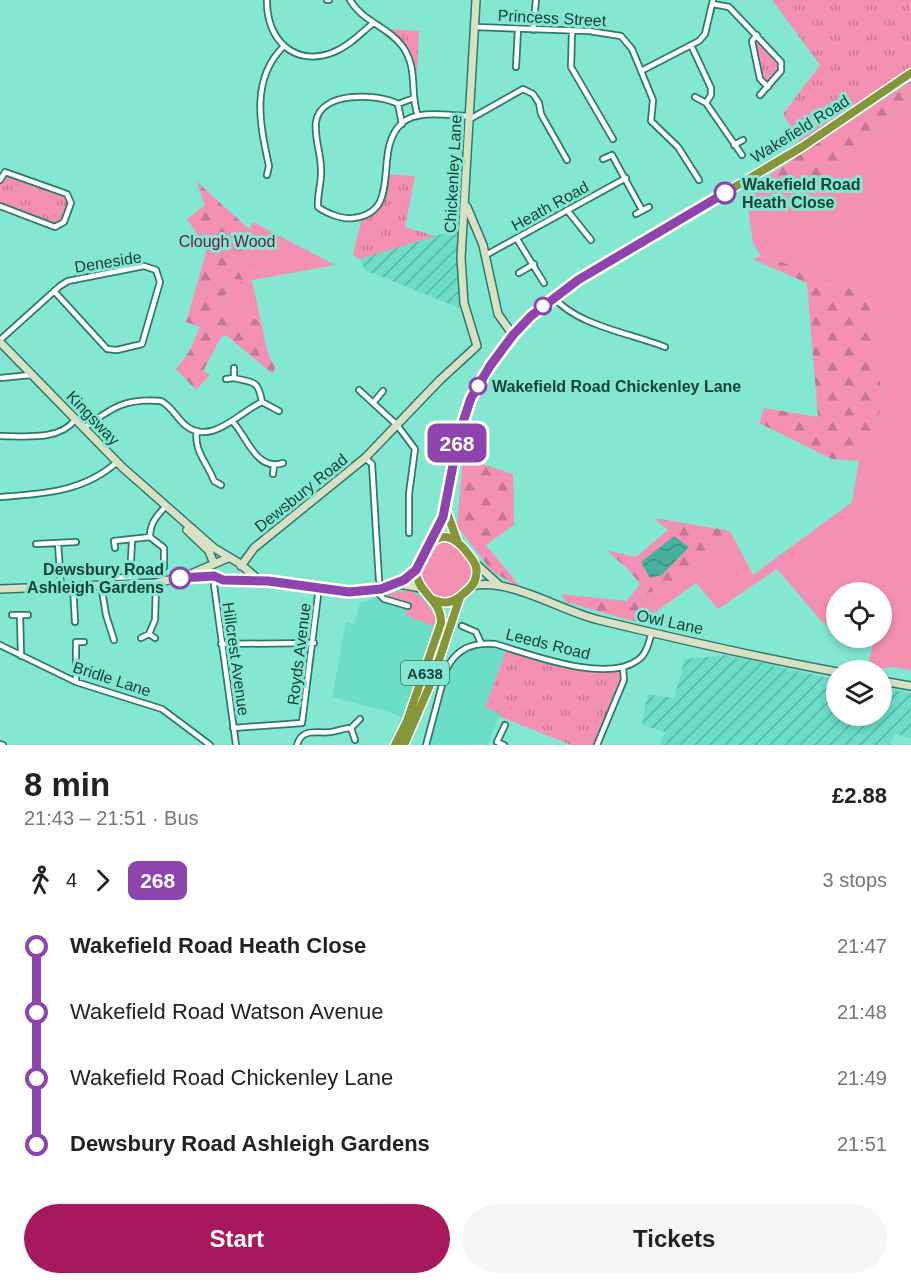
<!DOCTYPE html>
<meta charset="utf-8">
<style>
:root{--surface:#fff;--page:#f6f6f6;--text:#222;--muted:#767676;--accent:#a6195d}
body{margin:0;font-family:Helvetica,sans-serif;background:var(--page);color:var(--text);height:100vh;display:flex;flex-direction:column;font-size:22px;white-space:nowrap}
*{box-sizing:border-box;margin:0}
p{font-size:20px;color:var(--muted)}
.icon{flex:none;width:33px;height:33px;fill:none;stroke:currentColor;stroke-width:2;stroke-linecap:round;stroke-linejoin:round}
.map{position:relative;height:745px;overflow:hidden}
.drawer{display:flex;flex-direction:column;background:var(--surface);flex:1}
.drawer>*{flex:none}
.badge{padding:0 12px;border-radius:9px;font-size:21px;line-height:39px}
.tools{position:absolute;left:826px;top:582px;display:grid;gap:12px}
.tools a{display:grid;place-items:center;width:66px;height:66px;border-radius:50%;background:var(--surface);box-shadow:0 3px 9px #0003;font-size:30px}
.map>.badge{position:absolute;translate:-50% -50%;box-shadow:0 0 0 3px #fff}
.legs{display:flex;align-items:center;gap:9px;height:66px;padding:0 24px;font-size:20px}
.legs p{margin-inline-start:auto}
.overview{display:flex;align-items:center;justify-content:space-between;height:102px;padding:0 24px}
h1{font-size:33px;font-weight:700;line-height:45px}
.primary-button{display:flex;gap:12px;margin-top:auto;padding:12px 24px}
.primary-button a{flex:1;height:69px;border-radius:36px;background:var(--accent);color:#fff;font-size:24px;font-weight:700;line-height:69px;text-align:center}
.primary-button a+a{background:var(--page);color:var(--text)}
ul{padding:0 24px;list-style:none}
li{display:flex;align-items:center;gap:21px;height:66px;font-size:22px}
li i{display:grid;place-items:center;width:9px;height:100%;margin:0 8px;background:currentColor}
li i::after{content:'';width:15px;height:15px;margin:-8px;border:4px solid;border-radius:50%;background:var(--surface)}
li p{margin-inline-start:auto}
li:first-child i{background:linear-gradient(#0000 50%,currentColor 0)}
li:last-child i{background:linear-gradient(currentColor 50%,#0000 0)}
.map>svg:first-child{display:block}
.built{fill:#6cdec7}
.industrial{fill:url(#industrial-furrows)}
.grass{fill:#f491b3}
.forest{fill:url(#forest-firs)}
.park{fill:url(#park-tufts)}
.water{fill:url(#water-waves)}
.lines{fill:none;stroke-linecap:round;stroke-linejoin:round}
.street-casing{stroke:#2c7a6c;stroke-width:8}
.secondary-casing{stroke:#2c7a6c;stroke-width:10}
.highway-casing{stroke:#fff;stroke-width:11}
.street{stroke:#fff;stroke-width:4.5}
.secondary{stroke:#dae0c3;stroke-width:7}
.highway{stroke:#859638;stroke-width:8}
.line-1-casing{stroke:#fff;stroke-width:14}
.line-1{stroke:#8e44ad;stroke-width:9}
.stop-1-dot{fill:#fff;stroke:#8e44ad;stroke-width:3}
.labels{text-anchor:middle;dominant-baseline:central;stroke-width:6;stroke-linejoin:round;paint-order:stroke}
.shield{fill:#83e7d2;stroke:#377467;stroke-width:1.5}
.shield-label{font-size:15px;font-weight:bold;fill:#174239}
.street-label{font-size:16px;fill:#174239;stroke:#83e7d2}
.stop-label{font-size:16px;font-weight:bold;fill:#174239;stroke:#83e7d2;text-anchor:start}
.park-label{font-size:16px;fill:#6d1a3e;stroke:#83e7d2}
</style>
<div class="map">
<svg width="911" height="745" viewBox="0 0 911 745">
<defs>
<pattern id="industrial-furrows" width="10" height="10" patternUnits="userSpaceOnUse" patternTransform="scale(1.5)"><rect width="10" height="10" fill="#6cdec7"/><path d="M-1 1l2-2M0 10L10 0M9 11l2-2" fill="none" stroke="#58b6a3"/></pattern>
<pattern id="forest-firs" width="22" height="20" patternUnits="userSpaceOnUse" patternTransform="scale(1.5)"><rect width="22" height="20" fill="#f491b3"/><path d="M5 1l3.5 6h-7zM16 11l3.5 6h-7z" fill="#c57893"/></pattern>
<pattern id="park-tufts" width="24" height="20" patternUnits="userSpaceOnUse" patternTransform="scale(1.5)"><rect width="24" height="20" fill="#f491b3"/><path d="M3 7l-1-3M5 7V3M7 7l1-3M15 17l-1-3M17 17v-4M19 17l1-3" fill="none" stroke="#c57893"/></pattern>
<pattern id="water-waves" width="16" height="10" patternUnits="userSpaceOnUse" patternTransform="scale(1.5)"><rect width="16" height="10" fill="#46b09c"/><path d="M0 5q4-4 8 0t8 0" fill="none" stroke="#399180"/></pattern>
</defs>
<rect width="100%" height="100%" fill="#83e7d2"/>
<path class="built" d="M405 588 418 591 430 603 438 622 402 718 390 712 332 697 346 622 354 624 360 603Z
M481 643 507 648 485 707 500 713 488 745H426L446 670 458 653Z"/>
<path class="industrial" d="M458 229 459 308 365 270 360 259Z
M727 655 837 680V716H882V688L911 693V738L895 734 890 745H660L665 732 642 725 647 694 674 698 685 659Z"/>
<path class="grass" d="M911 98V670L893 667 867 670 874 639 872 638H882V592H837V626L822 622 777 569 718 609 696 583 654 613 647 593 667 588 730 531 753 575 852 502 859 461 883 404 869 298 813 272 761 256 753 243 747 202 753 196 843 168 853 148Z
M253 222 335 265 252 280 261 321 222 308 230 279H252L249 229Z
M448 537 476 567 467 591 440 603 418 584C421 554 420 550 448 537Z
M407 590C422 593 429 606 436 618L433 626 406 615 407 602 385 595Z"/>
<path class="forest" d="M911 81V98L853 148 843 168 764 208 753 196 744 192Z
M196 181 249 229 252 280 230 279 222 308 261 321 267 351 275 368 273 374 226 335 221 337 203 371 210 375 196 390 176 369 189 352 200 327 186 322 207 249 187 219 205 205Z
M761 256 813 272 869 298 883 404 859 461 832 459 759 423 764 408 818 417 807 283 752 259Z
M463 458 513 474 514 525 486 545 523 590 491 570 457 526Z
M654 518 730 531 667 588 647 593 654 613 640 623 566 602 560 594 627 601 640 584 629 570 606 550 636 557 668 530Z"/>
<path class="park" d="M772 0H911V73L802 147 783 114 820 65Z
M388 29 419 31 417 72 415 77 401 45 386 32Z
M757 35 783 66 768 87 760 79 752 41Z
M5 172 67 194 71 203 64 222 55 227 0 206V180Z
M386 174 415 176 405 227 435 236 360 259 353 255 362 217 378 206Z
M507 648 579 667 623 668 624 680 597 745H571L499 716V713L485 707Z"/>
<path class="water" d="M674 536 689 547 662 575 650 578 641 562Z"/>
<g class="lines">
<defs>
<path id="street" d="M267 0C266 39 294 68 334 52 349 46 360 34 372 24
M327 0H329
M350 0C363 22 389 27 403 47 419 71 409 92 418 116
M713 4 729 7 781 62V71L760 95
M475 27 589 31 621 36 632 49 653 100 651 121 678 147 699 180
M533 30 536 0
M572 31 571 67 613 139
M757 35 752 41 760 79 768 87
M691 45 711 88V95L706 103
M516 67 518 29
M641 71 699 41 705 34 713 0
M695 97 706 103 742 155
M414 98 398 104C377 93 320 91 316 122 314 137 321 154 321 169 322 182 317 194 318 207 326 213 343 220 353 218 405 212 371 151 402 123 418 109 450 116 470 116
M398 104 402 124
M470 119 523 89 533 94 539 103 541 114 567 160
M734 145 743 140
M603 159 612 155 642 210
M267 175 269 166C260 125 250 79 284 46
M0 180 5 172 67 194 71 203 64 222 55 227 0 206
M567 210 591 240
M636 214 649 207
M517 239 544 283
M486 255 626 178
M519 273 534 264
M554 297C575 325 633 334 665 347
M0 340 60 286 68 281 144 266 156 270 160 282 142 344 117 350 107 349 54 291
M0 378 31 375
M234 378C253 383 258 379 262 402
M226 379 234 378V368
M359 390 397 425 415 449 409 494V533
M373 403 383 391
M232 421C247 436 256 472 283 463
M84 428C112 408 124 398 161 401 172 407 176 417 185 425 211 447 239 412 262 402L279 411
M197 431C193 450 208 464 214 481L221 485
M0 436C24 436 59 441 75 420
M365 458 372 464 379 580
M273 474 274 465
M0 497C42 494 84 492 117 462
M58 543 61 586
M36 544 76 542
M115 548 114 541 150 537
M164 567V548L150 537C150 523 156 517 165 507
M215 577 214 585 236 745
M112 578 130 577 132 541
M101 584 106 615 114 640
M73 585 75 622
M375 590 384 599 408 606
M12 615H28
M20 615 21 656
M462 626 476 632 481 643
M149 634 155 620 156 583
M141 638 149 634 155 638
M221 644 314 643
M0 645 76 682 162 709 210 745
M76 682V642H84
M233 728 302 723 319 587
M355 740 351 728 360 719
M0 744 3 745
M297 745C302 727 317 734 331 732 338 731 344 728 351 728
M426 745 446 670C456 649 472 642 495 644 530 654 606 684 638 660 647 654 649 641 652 632
M504 745 497 742 505 725
M597 745 624 680 623 668"/>
<path id="secondary" d="M467 207 483 245 498 314 513 335
M0 342 122 467 214 548 239 563 258 579 362 592 397 584 416 570
M187 530 209 551 214 564
M475 563 498 584
M241 566 254 548 365 458 440 380 477 346 464 303 461 258 476 0
M192 576 258 580
M399 584 421 588
M472 586C509 577 561 611 599 620 677 639 757 657 837 672
M0 589 156 583 186 576 228 558
M882 681 911 686"/>
<path id="highway" d="M446 510 457 540
M428 545 446 507 459 434 471 398 490 366 531 316 578 280 802 147 911 73
M395 745 407 721 441 623C442 599 416 593 416 570 427 539 445 522 469 555 474 561 478 567 476 576 475 584 469 589 463 594 454 602 446 605 434 600
M404 745 433 678 460 597"/>
</defs>
<use href="#street" class="street-casing"/>
<use href="#secondary" class="secondary-casing"/>
<use href="#highway" class="highway-casing"/>
<use href="#street" class="street"/>
<use href="#secondary" class="secondary"/>
<use href="#highway" class="highway"/>
</g>
<g class="lines">
<defs>
<path id="line-1" d="M180 578 214 576 223 580 268 581 349 592 381 589 404 580 416 570 443 517 459 434 471 398 490 366 513 335 531 316 578 280 725 193"/>
</defs>
<use href="#line-1" class="line-1-casing"/>
<use href="#line-1" class="line-1"/>
</g>
<g class="stop-1-dot">
<circle cx="725" cy="193" r="10"/>
<circle cx="543" cy="306" r="8"/>
<circle cx="478" cy="386" r="8"/>
<circle cx="180" cy="578" r="10"/>
</g>
<g class="labels">
<rect class="shield" x="401" y="661" width="48" height="24" rx="4.5"/>
<g class="shield-label">
<text x="425" y="673">A638</text>
</g>
<g class="street-label">
<text transform="translate(552 18) rotate(3)">Princess Street</text>
<text transform="translate(800 129) rotate(-32)">Wakefield Road</text>
<text transform="translate(453 174) rotate(-87)">Chickenley Lane</text>
<text transform="translate(550 206) rotate(-29)">Heath Road</text>
<text transform="translate(108 262) rotate(-9)">Deneside</text>
<text transform="translate(93 418) rotate(46)">Kingsway</text>
<text transform="translate(301 493) rotate(-39)">Dewsbury Road</text>
<text transform="translate(670 622) rotate(12)">Owl Lane</text>
<text transform="translate(548 644) rotate(14)">Leeds Road</text>
<text transform="translate(299 654) rotate(-83)">Royds Avenue</text>
<text transform="translate(236 659) rotate(82)">Hillcrest Avenue</text>
<text transform="translate(112 679) rotate(18)">Bridle Lane</text>
</g>
<g class="stop-label">
<text x="742" y="184">Wakefield Road<tspan x="742" dy="18">Heath Close</tspan></text>
<text x="492" y="386">Wakefield Road Chickenley Lane</text>
<text x="164" y="569" text-anchor="end">Dewsbury Road<tspan x="164" dy="18">Ashleigh Gardens</tspan></text>
</g>
<g class="park-label">
<text x="227" y="241">Clough Wood</text>
</g>
</g>
</svg>
<div class="tools">
<a><svg class="icon" aria-label="locate" viewBox="0 0 24 24"><circle cx="12" cy="12" r="6"/><path d="M12 2v4M12 18v4M2 12h4M18 12h4"/></svg></a>
<a><svg class="icon" aria-label="layers" viewBox="0 0 24 24"><path d="M12 4l9 5-9 5-9-5zM3 14l9 5 9-5"/></svg></a>
</div>
<b class="badge" style="left:457px;top:443px;background:#8e44ad;color:#fff">268</b>
</div>
<section class="drawer">
<div class="overview"><div><h1>8 min</h1><p>21:43 – 21:51 · Bus</p></div><b>£2.88</b></div>
<div class="legs"><svg class="icon" aria-label="walk" viewBox="0 0 24 24"><circle cx="13" cy="4" r="2"/><path d="M13 8l-2 6 4 7M11 14l-3 7M7 12l3-4h3l4 4"/></svg>4<svg class="icon" aria-label="forward" viewBox="0 0 24 24"><path d="M9 5l7 7-7 7"/></svg><b class="badge" style="background:#8e44ad;color:#fff">268</b><p>3 stops</p></div>
<ul>
<li><i style="color:#8e44ad"></i><b>Wakefield Road Heath Close</b><p>21:47</p></li>
<li><i style="color:#8e44ad"></i><span>Wakefield Road Watson Avenue</span><p>21:48</p></li>
<li><i style="color:#8e44ad"></i><span>Wakefield Road Chickenley Lane</span><p>21:49</p></li>
<li><i style="color:#8e44ad"></i><b>Dewsbury Road Ashleigh Gardens</b><p>21:51</p></li>
</ul>
<div class="primary-button"><a>Start</a><a>Tickets</a></div>
</section>
